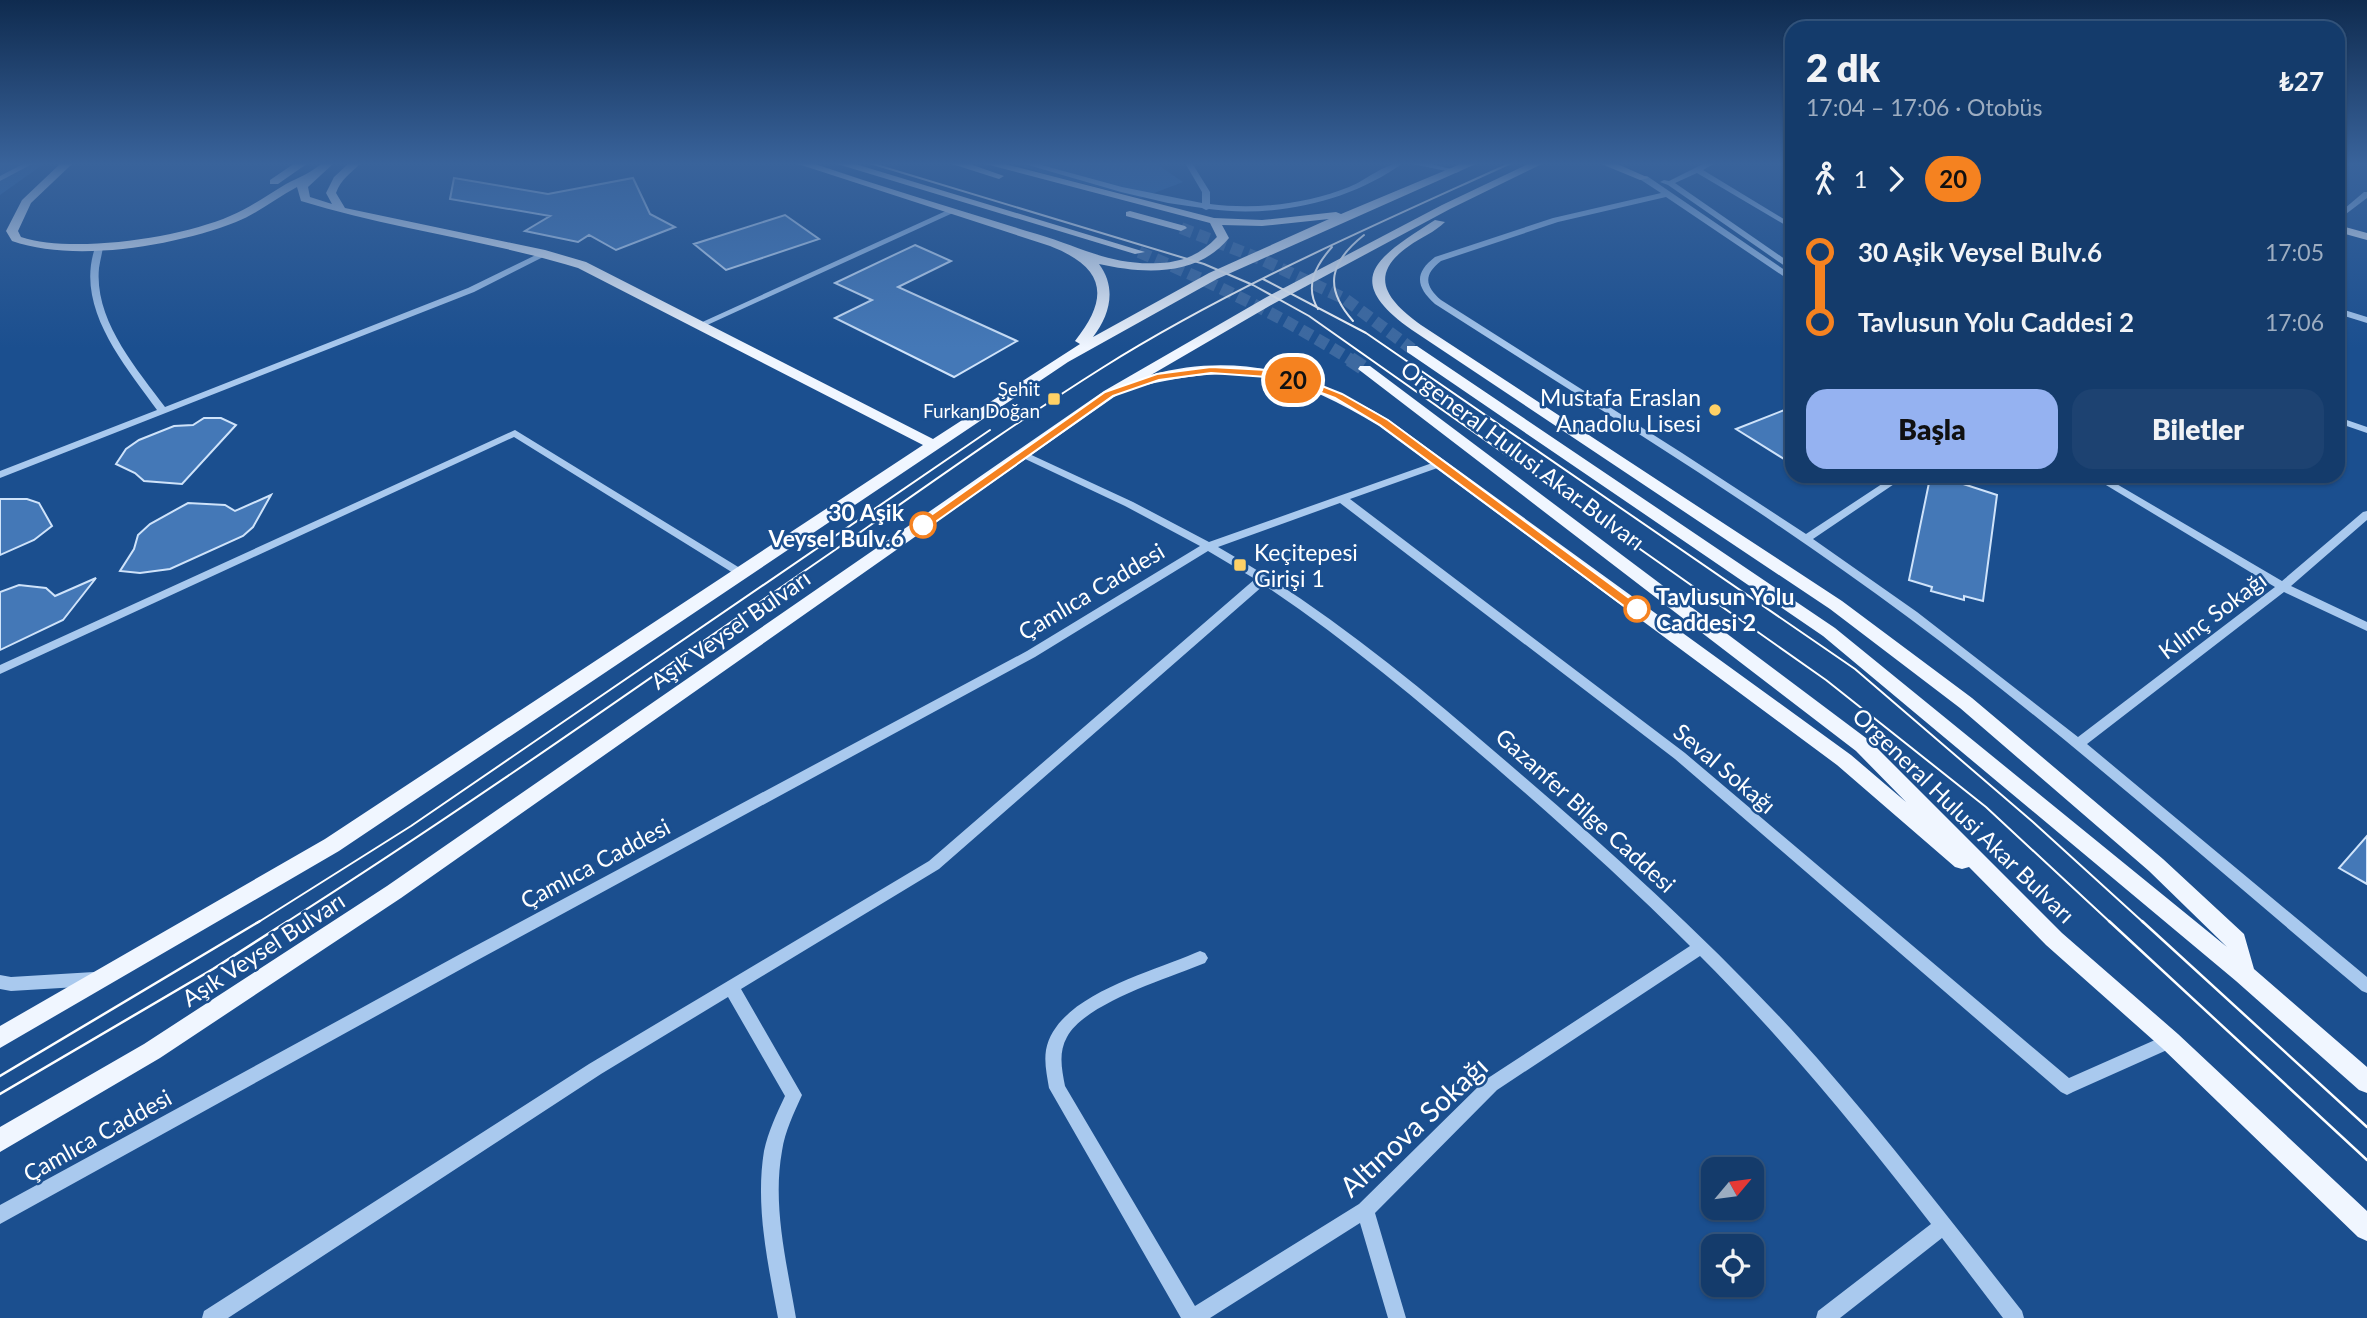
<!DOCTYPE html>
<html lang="tr">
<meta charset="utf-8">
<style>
:root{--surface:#143b6b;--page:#1d4271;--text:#f1f3f6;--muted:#9dadc1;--line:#33557e;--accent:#95b2f1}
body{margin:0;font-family:Lato,sans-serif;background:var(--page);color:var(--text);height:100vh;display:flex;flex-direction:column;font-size:26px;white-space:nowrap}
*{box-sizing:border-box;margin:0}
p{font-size:23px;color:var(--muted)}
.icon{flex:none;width:38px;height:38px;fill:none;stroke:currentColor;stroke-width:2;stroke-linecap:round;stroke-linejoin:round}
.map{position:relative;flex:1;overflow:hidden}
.panel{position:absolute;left:1785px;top:21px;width:560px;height:462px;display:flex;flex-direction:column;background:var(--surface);border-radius:21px;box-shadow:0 2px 5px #0004,0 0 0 2px var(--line)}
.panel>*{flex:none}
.badge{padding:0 14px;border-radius:23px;font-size:24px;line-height:46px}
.needle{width:46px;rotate:61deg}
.buttons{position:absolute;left:1701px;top:1157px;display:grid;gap:14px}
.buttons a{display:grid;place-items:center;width:63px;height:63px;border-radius:14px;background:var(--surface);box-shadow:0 2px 5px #0004,0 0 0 2px var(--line);font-size:35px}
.map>.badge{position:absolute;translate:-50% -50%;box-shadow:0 0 0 4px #fff}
.legs{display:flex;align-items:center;gap:10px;height:77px;padding:0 21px;font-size:23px}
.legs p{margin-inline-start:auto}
.headline{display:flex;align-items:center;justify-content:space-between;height:119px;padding:0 21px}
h1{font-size:38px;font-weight:800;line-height:52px}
.action{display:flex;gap:14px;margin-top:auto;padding:14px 21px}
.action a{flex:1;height:80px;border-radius:21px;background:var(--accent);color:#111;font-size:28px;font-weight:800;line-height:80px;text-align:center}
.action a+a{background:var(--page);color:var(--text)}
ul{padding:0 21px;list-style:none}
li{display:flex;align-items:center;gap:24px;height:70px;font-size:26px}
li i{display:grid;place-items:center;width:10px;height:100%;margin:0 9px;background:currentColor}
li i::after{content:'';width:18px;height:18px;margin:-9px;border:5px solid;border-radius:50%;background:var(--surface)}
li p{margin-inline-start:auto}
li:first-child i{background:linear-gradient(#0000 50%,currentColor 0)}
li:last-child i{background:linear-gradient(currentColor 50%,#0000 0)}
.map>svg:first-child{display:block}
.green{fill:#2e69ad}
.building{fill:#4478b7;stroke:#cfe3fa;stroke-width:2}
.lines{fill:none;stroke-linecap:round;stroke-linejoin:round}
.major-tunnel-far1{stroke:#3d69a0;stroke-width:12;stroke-dasharray:12 6;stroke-linecap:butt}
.major-tunnel{stroke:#3d69a0;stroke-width:15;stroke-dasharray:15 8;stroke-linecap:butt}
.minor{fill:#a9c9ee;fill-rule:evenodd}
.major{fill:#f0f6ff;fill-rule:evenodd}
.tram-far1{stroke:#fff;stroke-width:2}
.tram{stroke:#fff;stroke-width:2.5}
.line-1{fill:#f58220;stroke:#fff;stroke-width:2}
.poi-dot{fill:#ffd166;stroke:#1b4f8f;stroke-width:2.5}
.stop-1-dot{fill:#fff;stroke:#f58220;stroke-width:3.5}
.labels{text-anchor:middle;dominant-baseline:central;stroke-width:5;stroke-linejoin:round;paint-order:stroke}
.far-poi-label{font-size:19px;fill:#fff;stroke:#1b4f8f;text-anchor:end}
.poi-label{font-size:23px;fill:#fff;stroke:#1b4f8f;text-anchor:end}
.street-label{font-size:23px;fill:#fff;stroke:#1b4f8f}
.stop-label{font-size:23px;font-weight:bold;fill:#fff;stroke:#1b4f8f;text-anchor:end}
.near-street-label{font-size:28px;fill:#fff;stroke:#1b4f8f}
</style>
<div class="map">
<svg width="2367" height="1318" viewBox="0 0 2367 1318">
<rect width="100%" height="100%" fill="#1b4f8f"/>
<path class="green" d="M0 163H45L0 195Z
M1013 163H1155L1183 182 1141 198 1044 174Z"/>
<path class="building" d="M454 178 548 194 633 178 650 214 675 227 616 250 589 235 578 242 525 231 550 216 450 199Z
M785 215 819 239 726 270 694 244Z
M915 245 951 261 898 287 1017 341 954 377 835 318 872 300 835 283Z
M1792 407V464L1736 429Z
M204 418H221L236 425 182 484 144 481 135 473 116 464 126 449 139 440 174 426 193 425Z
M1930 478 1950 483 1951 480 1997 495 1983 601 1964 596V600L1931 591 1932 587 1909 580Z
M271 495 253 527 243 536 170 569 140 573 120 571 134 549 138 535 150 524 188 503 225 505 235 511Z
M0 499H27L39 503 52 526 34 540 0 555Z
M96 578 63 620 0 650V592L19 585 46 588 55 596Z
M2367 836V884L2339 868Z"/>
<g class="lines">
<path class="major-tunnel-far1" d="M1181 228 1263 260 1345 299 1412 349
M1139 252C1216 284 1282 316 1353 361"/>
<path class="major-tunnel" d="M1350 359 1365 369"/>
<path class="minor" d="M25 163H34L0 181V176Z
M1021 163H1034L1122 187 1202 203V192L1185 163H1192L1210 192V204C1256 210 1306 204 1349 187 1367 180 1384 163 1403 163 1349 202 1275 218 1209 209L1206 210 1202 208 1168 203 1121 192Z
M1408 163H1426L1460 171 1456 173Z
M1705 163H1715L1703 170 1792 224V229L1697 173 1675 183 1792 264V271L1668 185 1660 182 1664 180 1669 181Z
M1641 176H1647L1792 275V282L1666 197 1558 222 1441 261C1423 275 1425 286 1441 300L1682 453 1806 534 1894 476H1906L1813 539 1917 612 2078 737 2275 587 2091 476H2103L2282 581 2363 512 2367 511V520L2291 586 2367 622V631L2284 592 2087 744 2367 977V993L2362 991C2212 865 2066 735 1909 618 1757 505 1594 406 1435 304 1416 287 1414 273 1435 257L1553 218 1661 193 1641 180Z
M2364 192H2367V198L2338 220V214Z
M948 210 955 212 705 326 698 324Z
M96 245 103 247C102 254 100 261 99 268 94 320 136 368 165 407L468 288 542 252 549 254 474 292 0 478V471L157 410C124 364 73 306 96 245Z
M2338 308 2367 317V323L2338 314Z
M2338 417 2367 427V433L2338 423Z
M515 430 748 573 742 577 738 576 514 437 0 674V665Z
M1025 452 1133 502 1209 542 1435 462H1443V466L1350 499 1685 753 2069 1078 2164 1036 2170 1034 2176 1036 2178 1041 2176 1046 2073 1092 2067 1095 2061 1092 1675 759 1340 503 1218 547C1320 605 1412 680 1501 757 1602 843 1701 932 1791 1029 1873 1119 1947 1216 2022 1311L2024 1318H2003L1942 1238 1840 1318H1816L1818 1311 1931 1224C1859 1131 1784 1040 1700 956L1497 1090 1375 1213 1406 1318H1388L1360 1223 1210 1318H1181L1049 1088C1047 1075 1044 1063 1046 1050 1056 996 1149 973 1195 953L1200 951 1205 953 1208 958 1205 963C1169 978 1085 1003 1067 1037 1058 1053 1062 1070 1065 1086L1195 1306 1359 1204 1485 1080 1690 946C1628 884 1561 824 1494 766 1420 702 1345 639 1264 585L939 869 741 989 802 1095C794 1113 785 1131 782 1151 772 1206 787 1264 796 1318H778C768 1264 755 1206 764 1151 768 1132 777 1113 785 1096L728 997 601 1074 228 1318H202L204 1311 589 1064 929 861 1255 579 1208 551 1035 657 474 962 0 1224V1205L464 952 1027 651 1200 546 1125 506 1021 457V453Z
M94 972 99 974 102 979 99 984 94 986 11 991 0 989V975L11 977Z"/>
<path class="major" d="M61 163H73L31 203 18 231 21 237C72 254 180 238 230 216 250 208 267 195 286 184 299 177 311 173 322 163H334L308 187 310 197 332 204 326 193 334 177 349 163H361C351 173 341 179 336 193L345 208 545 250 586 262 933 439 1080 344 1075 341C1111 296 1104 267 1050 246L795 163H812C886 188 961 211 1037 234 1081 247 1111 266 1160 263 1183 262 1201 254 1217 237L1210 223 982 163H1001L1214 218 1262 220 1336 212 1341 214 1463 163H1478L1217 279 1068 362 339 851 0 1048V1026L325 839 923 445 578 268C487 240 392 229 301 201L297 187C276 198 257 214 236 222 175 246 74 263 12 241L6 231 22 200ZM1329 219 1209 273 1093 337C1110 315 1117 288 1099 264 1144 274 1197 277 1229 238L1222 225 1262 226Z
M295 163H308L278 184H270V180Z
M834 163H852L1145 252 1135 254Z
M949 163H967L1004 176 999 179Z
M1530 163H1544L1450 209 1273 304 1151 375C1239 351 1313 374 1389 420L1851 755 1906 802 1856 751 1358 369 1360 366H1370L1870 741 2062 933 2178 1034 2367 1211V1241L2358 1237 2162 1048 2046 945 1969 867 1962 869 1955 867 1837 765 1379 426C1295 374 1238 362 1142 386L1136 384 1114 397 401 898 160 1058 0 1152V1127L144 1044 387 886 1104 391 1265 298 1442 205Z
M1599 163H1615L1649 178 1640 180Z
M1130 211 1185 226 1187 228 1181 231 1126 216V212Z
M1435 220 1445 222C1435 232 1420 238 1409 246 1366 276 1388 301 1421 325L1842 601 1972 698 2163 859 2244 934 2254 969 2367 1067V1093L2359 1090 2236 981 1823 636 1407 352V346H1417L1835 628 2227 947 2149 871 1960 708 1830 609 1412 330C1338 278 1380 256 1435 220Z
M2338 225 2367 233V240L2338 232Z"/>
<path class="tram-far1" d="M870 163 1204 264 1253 285 1309 316 1826 680 1986 807 2111 923
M1263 279 1366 333 1855 669 2033 822 2144 923
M1318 309C1304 286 1316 265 1332 247
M1353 321C1323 287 1330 262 1364 235
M257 923 411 826 990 430
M285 923C471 805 651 677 832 552 921 490 1010 426 1102 368 1231 287 1373 226 1511 163"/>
<path class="tram" d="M2109 921 2367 1160
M2142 921 2367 1127
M0 1076 260 921
M0 1094 213 969 288 921"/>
</g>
<linearGradient id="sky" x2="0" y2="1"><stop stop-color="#0f2b4f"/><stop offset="0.47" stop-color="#39639b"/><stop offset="1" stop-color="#39639b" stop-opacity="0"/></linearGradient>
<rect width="2367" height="348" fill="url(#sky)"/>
<path class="line-1" d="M1211 367 1267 370 1307 380 1342 394 1388 420 1644 609 1637 613 1632 612 1380 425 1335 398 1300 385 1267 377 1211 373 1159 380 1113 396 927 528H919L917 525 1105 392 1157 374Z"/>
<g class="poi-dot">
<rect x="1047" y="392" width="14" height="14" rx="3.5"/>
<circle cx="1715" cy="410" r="7"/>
<rect x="1233" y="558" width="14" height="14" rx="3.5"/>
</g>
<g class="stop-1-dot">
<circle cx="923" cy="525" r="12"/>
<circle cx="1637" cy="609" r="12"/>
</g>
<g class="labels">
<g class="far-poi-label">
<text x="1040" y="388">Şehit<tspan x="1040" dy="22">Furkan Doğan</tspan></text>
</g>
<g class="poi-label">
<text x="1701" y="397">Mustafa Eraslan<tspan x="1701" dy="26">Anadolu Lisesi</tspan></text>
<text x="1254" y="552" text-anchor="start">Keçitepesi<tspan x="1254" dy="26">Girişi 1</tspan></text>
</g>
<g class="street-label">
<text transform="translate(1523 455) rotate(37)">Orgeneral Hulusi Akar Bulvarı</text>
<text transform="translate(1091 591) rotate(-31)">Çamlıca Caddesi</text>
<text transform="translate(2212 615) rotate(-37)">Kılınç Sokağı</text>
<text transform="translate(730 629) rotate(-35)">Aşık Veysel Bulvarı</text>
<text transform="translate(1725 768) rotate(40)">Seval Sokağı</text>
<text transform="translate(1586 810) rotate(42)">Gazanfer Bilge Caddesi</text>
<text transform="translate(1964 815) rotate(44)">Orgeneral Hulusi Akar Bulvarı</text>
<text transform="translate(595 863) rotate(-28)">Çamlıca Caddesi</text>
<text transform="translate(263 949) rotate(-33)">Aşık Veysel Bulvarı</text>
<text transform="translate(97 1135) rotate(-29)">Çamlıca Caddesi</text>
</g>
<g class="stop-label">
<text x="904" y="512">30 Aşik<tspan x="904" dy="26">Veysel Bulv.6</tspan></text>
<text x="1656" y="596" text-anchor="start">Tavlusun Yolu<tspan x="1656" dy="26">Caddesi 2</tspan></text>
</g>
<g class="near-street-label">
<text transform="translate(1413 1126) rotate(-43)">Altınova Sokağı</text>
</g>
</g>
</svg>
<div class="buttons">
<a><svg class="needle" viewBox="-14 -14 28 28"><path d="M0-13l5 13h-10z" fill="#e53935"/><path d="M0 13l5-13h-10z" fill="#9dadc1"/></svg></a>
<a><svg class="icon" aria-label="locate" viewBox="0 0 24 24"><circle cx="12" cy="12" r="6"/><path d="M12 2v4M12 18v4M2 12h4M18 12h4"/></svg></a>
</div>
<b class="badge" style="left:1293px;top:380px;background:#f58220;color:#111">20</b>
<section class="panel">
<div class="headline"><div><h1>2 dk</h1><p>17:04 – 17:06 · Otobüs</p></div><b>₺27</b></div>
<div class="legs"><svg class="icon" aria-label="walk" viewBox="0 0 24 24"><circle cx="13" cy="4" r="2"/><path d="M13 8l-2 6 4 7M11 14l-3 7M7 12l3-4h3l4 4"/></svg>1<svg class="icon" aria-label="forward" viewBox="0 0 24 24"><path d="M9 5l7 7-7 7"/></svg><b class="badge" style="background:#f58220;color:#111">20</b></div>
<ul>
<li><i style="color:#f58220"></i><b>30 Aşik Veysel Bulv.6</b><p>17:05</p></li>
<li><i style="color:#f58220"></i><b>Tavlusun Yolu Caddesi 2</b><p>17:06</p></li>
</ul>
<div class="action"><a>Başla</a><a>Biletler</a></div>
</section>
</div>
